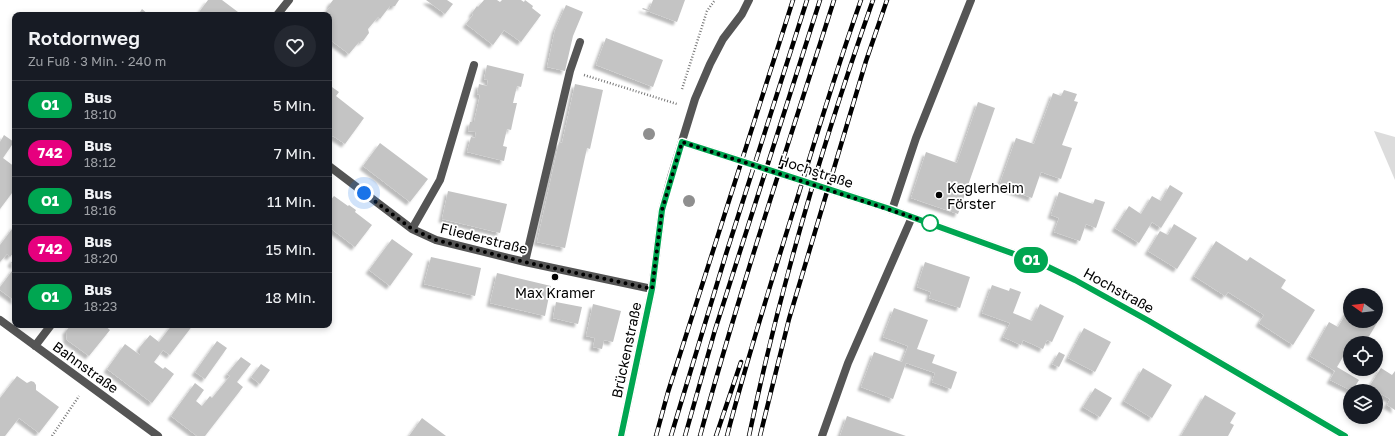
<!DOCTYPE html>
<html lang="de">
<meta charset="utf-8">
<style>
:root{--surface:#171b24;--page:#242831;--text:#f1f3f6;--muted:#9ea1a6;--line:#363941}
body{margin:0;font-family:"Golos Text",sans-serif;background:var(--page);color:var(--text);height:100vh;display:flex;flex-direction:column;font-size:15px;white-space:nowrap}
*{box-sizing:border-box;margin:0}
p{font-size:13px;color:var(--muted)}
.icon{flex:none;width:22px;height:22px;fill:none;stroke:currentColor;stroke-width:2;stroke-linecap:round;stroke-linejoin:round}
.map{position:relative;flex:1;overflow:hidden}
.side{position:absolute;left:12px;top:12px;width:320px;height:316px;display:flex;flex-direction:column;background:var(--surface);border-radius:8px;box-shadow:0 2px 6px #0003}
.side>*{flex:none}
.badge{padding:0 8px;border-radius:13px;font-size:14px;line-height:26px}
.needle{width:26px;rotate:285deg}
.tools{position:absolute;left:1343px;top:288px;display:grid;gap:8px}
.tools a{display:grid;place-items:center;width:40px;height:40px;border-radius:50%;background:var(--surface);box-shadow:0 2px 6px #0003;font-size:20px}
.you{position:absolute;width:20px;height:20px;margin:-10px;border:3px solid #fff;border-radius:50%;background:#1a73e8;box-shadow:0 0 0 6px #1a73e833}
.map>.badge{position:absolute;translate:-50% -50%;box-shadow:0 0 0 2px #fff}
.round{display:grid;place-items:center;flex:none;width:42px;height:42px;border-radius:21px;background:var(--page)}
.overview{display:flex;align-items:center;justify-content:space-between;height:68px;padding:0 16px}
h1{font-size:19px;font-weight:600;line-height:30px}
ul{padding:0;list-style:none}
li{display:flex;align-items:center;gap:12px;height:48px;padding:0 16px;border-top:1px solid var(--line)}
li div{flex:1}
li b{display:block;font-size:15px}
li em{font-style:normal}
li .badge{min-width:44px;font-weight:700;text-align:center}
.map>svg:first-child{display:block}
.green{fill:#dcdcdc}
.building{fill:#c4c4c4;filter:url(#shadow)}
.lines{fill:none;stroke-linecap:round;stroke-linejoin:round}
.path{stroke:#777;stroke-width:2.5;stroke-dasharray:1 2;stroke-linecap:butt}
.lane{stroke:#555;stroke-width:8}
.street{stroke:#555;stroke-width:8}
.rail-casing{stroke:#000;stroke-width:4.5}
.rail{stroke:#fff;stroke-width:3;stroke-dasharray:9;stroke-linecap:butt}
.street-bridge{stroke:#555;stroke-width:8}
.tree{fill:#8f8f8f}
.line-casing{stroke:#fff;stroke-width:9}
.line{stroke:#00a651;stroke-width:6}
.walk{stroke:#000;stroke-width:4;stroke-dasharray:0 7.2}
.poi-dot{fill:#000;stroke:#fff;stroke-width:1.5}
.stop-dot{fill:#fff;stroke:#00a651;stroke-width:2}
.labels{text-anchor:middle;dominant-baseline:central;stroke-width:3.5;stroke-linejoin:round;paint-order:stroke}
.street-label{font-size:14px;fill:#000;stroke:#fff}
.poi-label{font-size:14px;fill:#000;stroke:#fff;text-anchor:start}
</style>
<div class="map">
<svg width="1395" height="436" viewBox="0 0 1395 436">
<defs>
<filter id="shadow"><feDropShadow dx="-3.5" dy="3.5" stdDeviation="1" flood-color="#0004"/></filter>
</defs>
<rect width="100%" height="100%" fill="#fff"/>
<path class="green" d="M1374 131 1395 137V180Z"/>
<path class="building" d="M208 0H222L242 15H197Z
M333 0H399L395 6H390L380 19 378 17 368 29 369 33 363 41 359 42 349 54 329 39V15H322L330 7V4Z
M426 0H447L453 4 445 14Z
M484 0H497L500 2 502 0H521L524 2 525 0 533 6 532 8 541 15 521 42 504 30 493 45 466 24 473 15 472 13 477 6 478 7Z
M653 0H685L677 22 642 9 643 8 649 10Z
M566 5 583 12 573 36 565 71 547 67 555 30Z
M142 9 149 15H138Z
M606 38 663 60 653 87 596 65Z
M487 65 524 74 521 87 517 86 513 103H517L514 116 511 130 507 129 503 146 507 147 504 161 467 152 471 137 475 138 476 132 468 131 470 122H474L480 95 477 94 479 84 487 86 488 80 484 79Z
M575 84 603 90 590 149 587 148 565 248 537 242 559 142 562 143Z
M329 85 339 92 336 96 364 118 345 144 333 136 332 137 329 134Z
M1064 90 1077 94 1074 101 1078 102 1062 145 1072 148 1061 179 1041 172 1032 198 999 186 1016 138 1034 144 1053 93 1061 96Z
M978 102 995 108 958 214 911 198 926 152 957 163Z
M4 135 14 142 3 158 15 167V189L0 209V142Z
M380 143 428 179 410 202 363 166Z
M1170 185 1183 193 1161 228 1152 222 1139 243 1115 228 1129 206 1141 214 1152 196 1161 201Z
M448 191 507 204 500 233 442 219Z
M1059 192 1093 204 1095 199 1105 202 1096 228 1086 224 1080 241 1054 232 1059 218 1051 215Z
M334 196 348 206 349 205 356 210 355 212 372 225 355 247 329 227V202Z
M1174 224 1197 238 1177 269 1148 251 1160 231 1168 235Z
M15 225V251L10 257 7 254 0 262V245Z
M392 239 413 254 390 286 369 270Z
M1216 241 1247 261 1250 257 1286 280 1281 288 1315 310 1293 345 1259 323 1264 315 1228 292 1225 296 1194 276Z
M15 257V266L11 263Z
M431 257 481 268 475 296 424 284Z
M925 262 970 277 960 308 929 298 931 292 917 287Z
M15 267V301L0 290V287Z
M497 273 551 286 545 316 490 303Z
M992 285 1009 291 1010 288 1021 292 1013 313 1032 321 1040 304 1064 316 1052 342 1047 340 1043 349 1023 340 1021 345 1003 337 1010 323 982 313Z
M556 302 582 307 578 324 553 318Z
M593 304 621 311 613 342 604 340 602 349 593 347 595 338 586 336Z
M1350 307V321H1372L1377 323 1365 343H1358L1353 340 1350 343V345L1337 367 1359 380 1352 391 1330 380 1335 371 1310 356 1329 322 1338 327Z
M894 308 928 320 917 349 935 355 932 363 957 372 951 389 932 382 935 373 906 363 893 399 861 387 874 352 902 362 908 346 883 337Z
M71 325H104L110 330 89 356 67 340 66 331Z
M172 325H193L170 355 163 350 154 362 163 369 165 367 174 374 152 403 107 369 125 344 140 355V347L150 335 159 342Z
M1084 328 1111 342 1095 372 1068 358Z
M217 341 227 348 205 379 195 372Z
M1059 352 1065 355 1059 367 1052 364Z
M241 357 251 364 237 382 243 387 205 436H197L171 416 195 383 204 390 196 401 202 406 210 396 212 398 230 376 227 374Z
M261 364 270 370 260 384 251 377Z
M1143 368 1172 385 1152 418 1124 401Z
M1381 368 1392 375 1395 371V410L1387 405 1390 399 1369 387Z
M17 376 27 383 31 381 34 382 36 385V390L59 407 39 433 19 418 5 436H0V398Z
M1095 388 1112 398 1100 417 1083 407Z
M1205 395 1236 413 1230 423 1234 425 1228 436H1181Z
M847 416 906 436H840Z
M422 418 446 436H409Z"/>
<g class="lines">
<path class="path" d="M584 75 677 104
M682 89 707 11 715 0
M52 436 79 396"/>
<path class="lane" d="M892 210 916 138 971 0"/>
<path class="street" d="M277 15 289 0
M682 142 710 151
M329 166 412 229 436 240 525 262 652 289
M887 208 1042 264 1075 280 1149 321 1345 436
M412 229 440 180 474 65
M525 262 570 71 580 42
M0 320 158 436
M35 346 51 325
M621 436 652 289 662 210 671 177 695 99 710 64 723 39 742 14 749 0
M822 436 848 363 912 217"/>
<defs>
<path id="rail" d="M656 436 668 392 793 0
M671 436 726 254 807 0
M685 436 715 330 820 0
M700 436C740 289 788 145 834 0
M716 436 741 362
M727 436C748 355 773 276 798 196 818 130 838 65 861 0
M749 436C780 288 823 142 873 0
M760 436 789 319 866 61 887 0"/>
</defs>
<use href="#rail" class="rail-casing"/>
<use href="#rail" class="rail"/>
<path class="street-bridge" d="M710 151 887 208"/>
</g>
<g class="tree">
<circle cx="649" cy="134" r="6"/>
<circle cx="689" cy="201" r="6"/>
</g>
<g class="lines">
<defs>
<path id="line" d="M621 436 652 289 662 210 682 142 887 208 1042 264 1075 280 1149 321 1345 436"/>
</defs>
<use href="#line" class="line-casing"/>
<use href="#line" class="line"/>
<path class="walk" d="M364 193 412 229 436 240 525 262 652 289 662 210 682 142 930 223"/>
</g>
<g class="poi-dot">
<circle cx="939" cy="195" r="4"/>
<circle cx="555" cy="277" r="4"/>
</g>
<circle class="stop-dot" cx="930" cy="223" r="8"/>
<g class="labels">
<g class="street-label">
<text transform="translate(816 171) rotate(18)">Hochstraße</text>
<text transform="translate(484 238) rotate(14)">Fliederstraße</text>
<text transform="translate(1119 290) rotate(29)">Hochstraße</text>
<text transform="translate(626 350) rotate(-78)">Brückenstraße</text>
<text transform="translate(86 367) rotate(36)">Bahnstraße</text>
</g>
<g class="poi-label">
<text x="947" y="187">Keglerheim<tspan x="947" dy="16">Förster</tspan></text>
<text x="555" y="292" text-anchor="middle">Max Kramer</text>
</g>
</g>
</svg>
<div class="tools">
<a><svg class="needle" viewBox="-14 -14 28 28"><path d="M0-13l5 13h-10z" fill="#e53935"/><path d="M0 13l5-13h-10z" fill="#9ea1a6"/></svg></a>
<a><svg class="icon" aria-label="locate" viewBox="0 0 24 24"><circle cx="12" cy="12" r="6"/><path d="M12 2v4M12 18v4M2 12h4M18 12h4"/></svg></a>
<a><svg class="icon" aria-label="layers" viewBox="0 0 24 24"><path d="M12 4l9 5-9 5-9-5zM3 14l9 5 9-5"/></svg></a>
</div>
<div class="you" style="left:364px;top:193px"></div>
<b class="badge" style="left:1031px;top:260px;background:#00a651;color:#fff">O1</b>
<section class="side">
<div class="overview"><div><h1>Rotdornweg</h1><p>Zu Fuß · 3 Min. · 240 m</p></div><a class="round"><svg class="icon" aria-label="heart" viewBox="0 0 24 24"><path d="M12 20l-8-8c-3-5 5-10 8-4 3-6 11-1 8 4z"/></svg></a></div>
<ul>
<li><span class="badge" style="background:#00a651;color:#fff">O1</span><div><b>Bus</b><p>18:10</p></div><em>5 Min.</em></li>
<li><span class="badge" style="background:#e6007e;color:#fff">742</span><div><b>Bus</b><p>18:12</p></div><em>7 Min.</em></li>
<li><span class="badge" style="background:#00a651;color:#fff">O1</span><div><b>Bus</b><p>18:16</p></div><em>11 Min.</em></li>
<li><span class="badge" style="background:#e6007e;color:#fff">742</span><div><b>Bus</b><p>18:20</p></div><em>15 Min.</em></li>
<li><span class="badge" style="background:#00a651;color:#fff">O1</span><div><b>Bus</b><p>18:23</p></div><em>18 Min.</em></li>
</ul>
</section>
</div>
